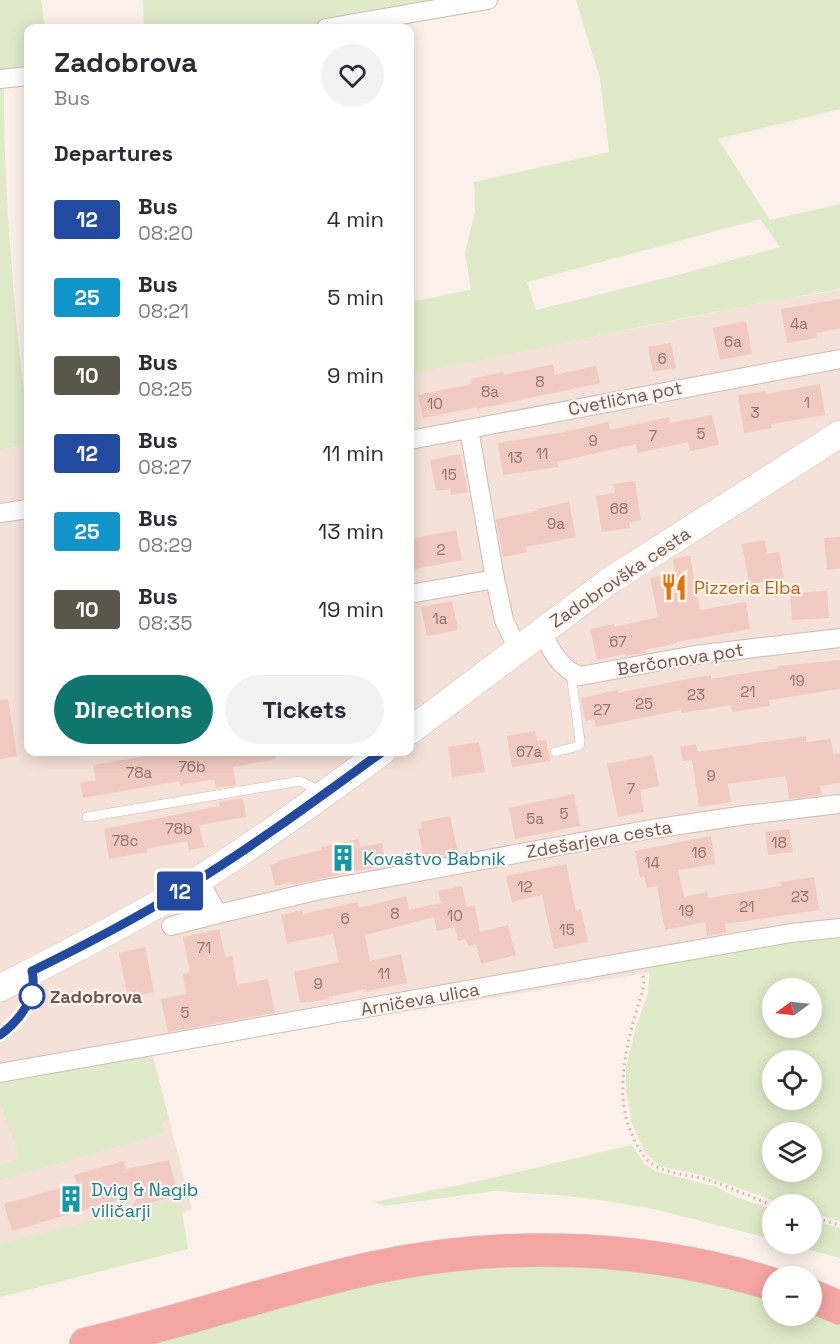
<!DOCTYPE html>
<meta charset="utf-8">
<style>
:root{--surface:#fff;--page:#f2f2f3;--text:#2b2b33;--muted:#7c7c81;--accent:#0f766e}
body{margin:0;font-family:"Space Grotesk",sans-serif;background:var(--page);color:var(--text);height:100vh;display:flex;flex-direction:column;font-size:22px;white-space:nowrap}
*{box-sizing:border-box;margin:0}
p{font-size:20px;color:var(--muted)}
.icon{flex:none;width:33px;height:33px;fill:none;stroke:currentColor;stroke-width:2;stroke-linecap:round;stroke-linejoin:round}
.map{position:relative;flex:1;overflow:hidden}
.sheet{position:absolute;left:24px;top:24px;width:390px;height:732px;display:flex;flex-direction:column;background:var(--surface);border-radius:12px;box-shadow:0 3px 15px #0003}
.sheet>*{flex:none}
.badge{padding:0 12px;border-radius:4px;font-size:21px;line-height:39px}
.needle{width:39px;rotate:255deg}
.fabs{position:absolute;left:762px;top:978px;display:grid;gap:12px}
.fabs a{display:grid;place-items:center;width:60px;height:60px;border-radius:50%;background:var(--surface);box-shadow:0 3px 15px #0003;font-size:30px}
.map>.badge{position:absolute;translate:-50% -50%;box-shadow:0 0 0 3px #fff}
h2{padding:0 30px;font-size:22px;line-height:54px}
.round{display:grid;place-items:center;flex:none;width:63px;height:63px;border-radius:32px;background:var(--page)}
.overview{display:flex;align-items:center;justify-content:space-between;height:102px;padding:0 30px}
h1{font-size:28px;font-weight:600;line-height:45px}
.primary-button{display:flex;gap:12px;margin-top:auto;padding:12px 30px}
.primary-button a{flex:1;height:69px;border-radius:36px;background:var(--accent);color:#fff;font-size:24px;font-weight:600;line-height:69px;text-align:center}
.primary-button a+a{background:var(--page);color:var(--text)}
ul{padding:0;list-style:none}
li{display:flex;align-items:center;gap:18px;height:78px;padding:0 30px}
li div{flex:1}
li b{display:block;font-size:22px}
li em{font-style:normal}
li .badge{min-width:66px;font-weight:700;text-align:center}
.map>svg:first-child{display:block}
.residential{fill:#f4e1d8}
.green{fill:#deeac8;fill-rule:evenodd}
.building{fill:#f1cac2}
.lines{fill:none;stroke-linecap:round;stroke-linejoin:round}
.lane-casing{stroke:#d1b9b2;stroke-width:10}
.street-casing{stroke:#d1b9b2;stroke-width:20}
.secondary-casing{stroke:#d6b9b2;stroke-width:28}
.highway-casing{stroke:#d9cfcd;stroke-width:34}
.path{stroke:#d6ada5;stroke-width:3;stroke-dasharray:1.5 4.5;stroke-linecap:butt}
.lane{stroke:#fff;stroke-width:9}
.street{stroke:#fff;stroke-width:18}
.secondary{stroke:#fff;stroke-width:27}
.highway{stroke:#f4a6a3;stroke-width:33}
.line-casing{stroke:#fff;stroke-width:14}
.line{stroke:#224aa0;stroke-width:9}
.stop-dot{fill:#fff;stroke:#224aa0;stroke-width:3}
.labels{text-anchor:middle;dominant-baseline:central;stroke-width:4.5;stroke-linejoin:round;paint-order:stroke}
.number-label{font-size:15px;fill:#96716a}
.street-label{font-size:18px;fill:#77534d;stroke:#fef6f1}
.food-label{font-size:18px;fill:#c56008;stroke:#fef6f1;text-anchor:start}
.culture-label{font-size:18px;fill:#0d838f;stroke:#fef6f1;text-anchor:start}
.stop-label{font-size:18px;font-weight:bold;fill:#77534d;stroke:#fef6f1;text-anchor:start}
</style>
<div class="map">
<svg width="840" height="1344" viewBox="0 0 840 1344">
<rect width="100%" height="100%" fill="#fcf1ea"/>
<path class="residential" d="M840 290V942L152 1052 192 1210 0 1256V450L28 445V752H410V374L771 301Z"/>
<path class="green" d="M0 0H41L45 28H28V69L0 73Z
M143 0H459L296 28H144Z
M576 0H840V109L718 139 770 220 840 204V289C696 313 553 347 410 374V302L471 290 465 252 475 212 474 182 609 152 600 78ZM760 219 780 247 670 277 536 310 527 282Z
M4 81C3 167 10 254 18 339 21 374 28 410 28 445L0 450V82Z
M840 936V1221L812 1213V1204H783L702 1175 659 1166 644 1151 631 1121 626 1090V1068L636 1027 648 993 650 965 664 958ZM772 988H812V1028H772ZM772 1060H812V1100H772ZM772 1132H812V1172H772Z
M151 1054 169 1120 161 1122 165 1133 0 1180V1165L20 1159 0 1101V1080Z
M632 1145 644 1163 655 1171 717 1187 736 1197 772 1209V1239L654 1209 601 1200 558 1195 494 1191 384 1206 374 1202 475 1182Z
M180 1198 188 1249 0 1297V1244Z
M812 1220 840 1228V1258L788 1244H812Z
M537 1264 632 1268 772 1297V1316H812V1310L840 1322V1344H133L390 1278 468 1267Z"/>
<path class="building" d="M840 299V328L816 333 817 338 787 343 781 309Z
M746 321 752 354 720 360 713 328Z
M671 343 676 368 653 372 648 347Z
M553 364 555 375 596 366 600 383 477 409V407L423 418 418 395 472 384 471 379 503 372 504 375Z
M820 384 825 415 771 424 772 428 744 433 738 395 765 391 766 394Z
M712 415 719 445 690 451 688 442 638 453 636 444 557 462 558 467 503 475 498 443 560 433 608 422 610 430 669 417 670 423Z
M460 454 468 492 451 495 450 489 436 491 430 460Z
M635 481 641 520 629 522 630 528 602 532 596 496 615 493 614 484Z
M569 502 576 537 526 547 527 552 503 557 496 519 537 511V509Z
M456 530 462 560 410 570V539Z
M840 537V568L827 570 824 538Z
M765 540 767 554 779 552 784 578 749 584 742 544Z
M690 556 700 610 746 602 750 629 677 642V643L645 650 646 653 625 656V654L597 660 590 629 614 624 615 627 658 617 650 578 675 573 673 559Z
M827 591 829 618 792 620 790 593Z
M452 601 458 630 427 636 421 607Z
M840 660V689L769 700 770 706 732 712 731 705 682 713 681 710 596 727 594 719 585 721 583 709 581 698 618 690V693L698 677 711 675V679L778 668V666Z
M8 699 17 756 0 759V700Z
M535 731 537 741 546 740 550 761 512 767 507 736Z
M806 736V742L831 739 833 754 840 753V783L820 786 822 795 789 799 786 776 728 784 731 802 699 807 692 760 683 761 680 747 696 744 698 752Z
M479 742 485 772 452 777 448 747Z
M167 752H276V759L233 767 236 785 216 788 214 779 180 785 179 781 83 798 80 783 96 780 93 765Z
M653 755 659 786 640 790 644 812 618 817 607 764Z
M574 794 580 826 515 839 509 808Z
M243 798 246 817 199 825 204 847 189 850 187 841 146 849 147 852 109 859 104 829 220 806 219 802Z
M450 816 458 852 424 859 418 829 422 828 421 822Z
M789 829 793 852 768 855 765 832Z
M711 836 715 864 678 870 684 897 707 892 708 898 781 886 780 882 814 877 819 910 725 924 726 933 707 936 705 922 665 930 657 886 647 888 644 876 640 877 635 851Z
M359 839 360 847 382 843 386 865 292 885V882L275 886 270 865 278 863 277 861 322 850 321 847Z
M566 864 576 911 581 909 588 942 554 949 542 895 512 902 506 876Z
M462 886 467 907 474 905 480 932 508 925 516 955 481 964 476 944 468 946 466 939 458 941 455 927 437 931 434 917 365 935 370 961 401 954 407 983 367 991 366 989 328 997 329 999 300 1003 294 972 339 962 333 934 287 943 281 915 302 910 303 914 358 902 359 908 406 896 409 910 441 903 438 891Z
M219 929 225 957 232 956 237 985 268 979 275 1013 168 1032 161 999 186 994 183 974 190 972 183 937Z
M145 947 154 992 128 998 119 953Z
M169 1160 178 1196 132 1207 139 1194 12 1231 4 1204 77 1183 74 1175 124 1161 126 1169Z"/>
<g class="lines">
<defs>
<path id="lane" d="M555 752 579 746 580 741 571 673
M87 817 300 781 312 787 319 794
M0 1035C17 1022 38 999 33 975"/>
<path id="street" d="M326 28 488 0
M0 79 28 76
M469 429 495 579 504 620 518 649
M410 440 840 359
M0 513 28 509
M410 594 495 579
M541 632C551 649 560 669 580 676L695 655 840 638
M198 879 218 914 320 890 646 830 739 816 840 804
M171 926 218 914
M0 1073 642 959 791 933 840 928"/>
<path id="secondary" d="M410 731 608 582 840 434
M0 988C59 958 117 928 174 895 246 852 314 801 382 752"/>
<path id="highway" d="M812 1296 840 1308
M86 1344C182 1322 276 1289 372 1268 504 1240 643 1244 772 1284"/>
</defs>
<use href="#lane" class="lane-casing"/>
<use href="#street" class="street-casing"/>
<use href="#secondary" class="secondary-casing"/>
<use href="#highway" class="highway-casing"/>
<path class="path" d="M643 976 644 985C630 1034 609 1092 635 1141 641 1153 646 1162 659 1168 674 1175 693 1175 708 1180 730 1187 751 1197 772 1205
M812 1217 840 1225"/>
<use href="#lane" class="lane"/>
<use href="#street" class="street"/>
<use href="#secondary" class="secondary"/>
<use href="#highway" class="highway"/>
</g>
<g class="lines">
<defs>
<path id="line" d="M0 1035C20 1020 38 997 32 971 83 946 133 920 182 890 251 848 317 799 382 752"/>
</defs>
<use href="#line" class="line-casing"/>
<use href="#line" class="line"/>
</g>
<defs>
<symbol id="restaurant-bare" viewBox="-9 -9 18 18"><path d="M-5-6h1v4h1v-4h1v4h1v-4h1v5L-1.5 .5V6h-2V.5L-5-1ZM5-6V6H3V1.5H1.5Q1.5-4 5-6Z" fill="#e8710a" stroke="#fef6f1" stroke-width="2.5" paint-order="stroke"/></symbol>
<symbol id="building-bare" viewBox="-9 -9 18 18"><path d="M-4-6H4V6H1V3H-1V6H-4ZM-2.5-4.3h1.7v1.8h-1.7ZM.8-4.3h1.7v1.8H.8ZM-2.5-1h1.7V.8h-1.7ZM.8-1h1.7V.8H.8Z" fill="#0f9aa8" stroke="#fef6f1" stroke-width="2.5" paint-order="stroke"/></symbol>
</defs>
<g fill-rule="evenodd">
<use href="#restaurant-bare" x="655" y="568" width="38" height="38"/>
<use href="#building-bare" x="324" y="839" width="38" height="38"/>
<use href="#building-bare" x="52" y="1180" width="38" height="38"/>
</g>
<circle class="stop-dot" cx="32" cy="996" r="12"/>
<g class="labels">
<g class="number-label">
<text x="799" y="323">4a</text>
<text x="733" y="341">6a</text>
<text x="662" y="358">6</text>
<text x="540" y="381">8</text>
<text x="490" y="391">8a</text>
<text x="807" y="402">1</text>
<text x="435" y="403">10</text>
<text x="755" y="412">3</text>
<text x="701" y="433">5</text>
<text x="653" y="435">7</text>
<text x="593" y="440">9</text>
<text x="542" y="453">11</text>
<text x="515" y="457">13</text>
<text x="449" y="474">15</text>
<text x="619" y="508">68</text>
<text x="556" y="523">9a</text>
<text x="441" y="549">2</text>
<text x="440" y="618">1a</text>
<text x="618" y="641">67</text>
<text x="797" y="680">19</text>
<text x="748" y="691">21</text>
<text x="696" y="694">23</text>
<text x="644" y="703">25</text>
<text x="602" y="709">27</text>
<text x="529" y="751">67a</text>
<text x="192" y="766">76b</text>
<text x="139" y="772">78a</text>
<text x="711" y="775">9</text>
<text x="631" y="788">7</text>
<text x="564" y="813">5</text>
<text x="535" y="818">5a</text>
<text x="179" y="828">78b</text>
<text x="125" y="840">78c</text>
<text x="779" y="842">18</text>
<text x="699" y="852">16</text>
<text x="652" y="862">14</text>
<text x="525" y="886">12</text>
<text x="800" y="896">23</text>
<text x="747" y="906">21</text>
<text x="686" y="910">19</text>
<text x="395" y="913">8</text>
<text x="455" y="915">10</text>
<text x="345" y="918">6</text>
<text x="567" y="929">15</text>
<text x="204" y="947">71</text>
<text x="384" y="973">11</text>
<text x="318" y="983">9</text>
<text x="185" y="1012">5</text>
</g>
<g class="street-label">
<text transform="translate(625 398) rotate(-11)">Cvetlična pot</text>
<text transform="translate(620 577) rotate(-34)">Zadobrovška cesta</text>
<text transform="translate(680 659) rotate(-9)">Berčonova pot</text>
<text transform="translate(599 839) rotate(-10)">Zdešarjeva cesta</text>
<text transform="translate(420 999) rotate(-10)">Arničeva ulica</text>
</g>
<g class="food-label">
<text x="694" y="587">Pizzeria Elba</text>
</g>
<g class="culture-label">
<text x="363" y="858">Kovaštvo Babnik</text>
<text x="91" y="1189">Dvig &amp; Nagib<tspan x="91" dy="21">viličarji</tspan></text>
</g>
<g class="stop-label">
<text x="50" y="996">Zadobrova</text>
</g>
</g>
</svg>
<div class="fabs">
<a><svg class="needle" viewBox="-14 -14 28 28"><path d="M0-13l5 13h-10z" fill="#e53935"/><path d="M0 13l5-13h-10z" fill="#7c7c81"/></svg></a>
<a><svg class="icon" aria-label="locate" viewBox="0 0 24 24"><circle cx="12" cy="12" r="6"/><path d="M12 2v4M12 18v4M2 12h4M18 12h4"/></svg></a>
<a><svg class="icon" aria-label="layers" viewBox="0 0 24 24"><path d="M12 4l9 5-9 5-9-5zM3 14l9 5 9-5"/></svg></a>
<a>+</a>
<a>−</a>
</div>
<b class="badge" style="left:180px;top:891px;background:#224aa0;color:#fff">12</b>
<section class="sheet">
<div class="overview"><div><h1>Zadobrova</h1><p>Bus</p></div><a class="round"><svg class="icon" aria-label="heart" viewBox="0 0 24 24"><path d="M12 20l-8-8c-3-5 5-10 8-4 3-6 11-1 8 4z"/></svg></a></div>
<h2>Departures</h2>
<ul>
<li><span class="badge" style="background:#224aa0;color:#fff">12</span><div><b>Bus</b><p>08:20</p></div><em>4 min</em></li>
<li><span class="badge" style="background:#1095ca;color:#fff">25</span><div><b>Bus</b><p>08:21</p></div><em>5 min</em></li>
<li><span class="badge" style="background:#58574a;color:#fff">10</span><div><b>Bus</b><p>08:25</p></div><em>9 min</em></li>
<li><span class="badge" style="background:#224aa0;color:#fff">12</span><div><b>Bus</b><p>08:27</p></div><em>11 min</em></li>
<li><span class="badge" style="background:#1095ca;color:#fff">25</span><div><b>Bus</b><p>08:29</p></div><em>13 min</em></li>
<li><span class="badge" style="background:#58574a;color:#fff">10</span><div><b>Bus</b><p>08:35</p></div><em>19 min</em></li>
</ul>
<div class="primary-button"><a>Directions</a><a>Tickets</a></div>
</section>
</div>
